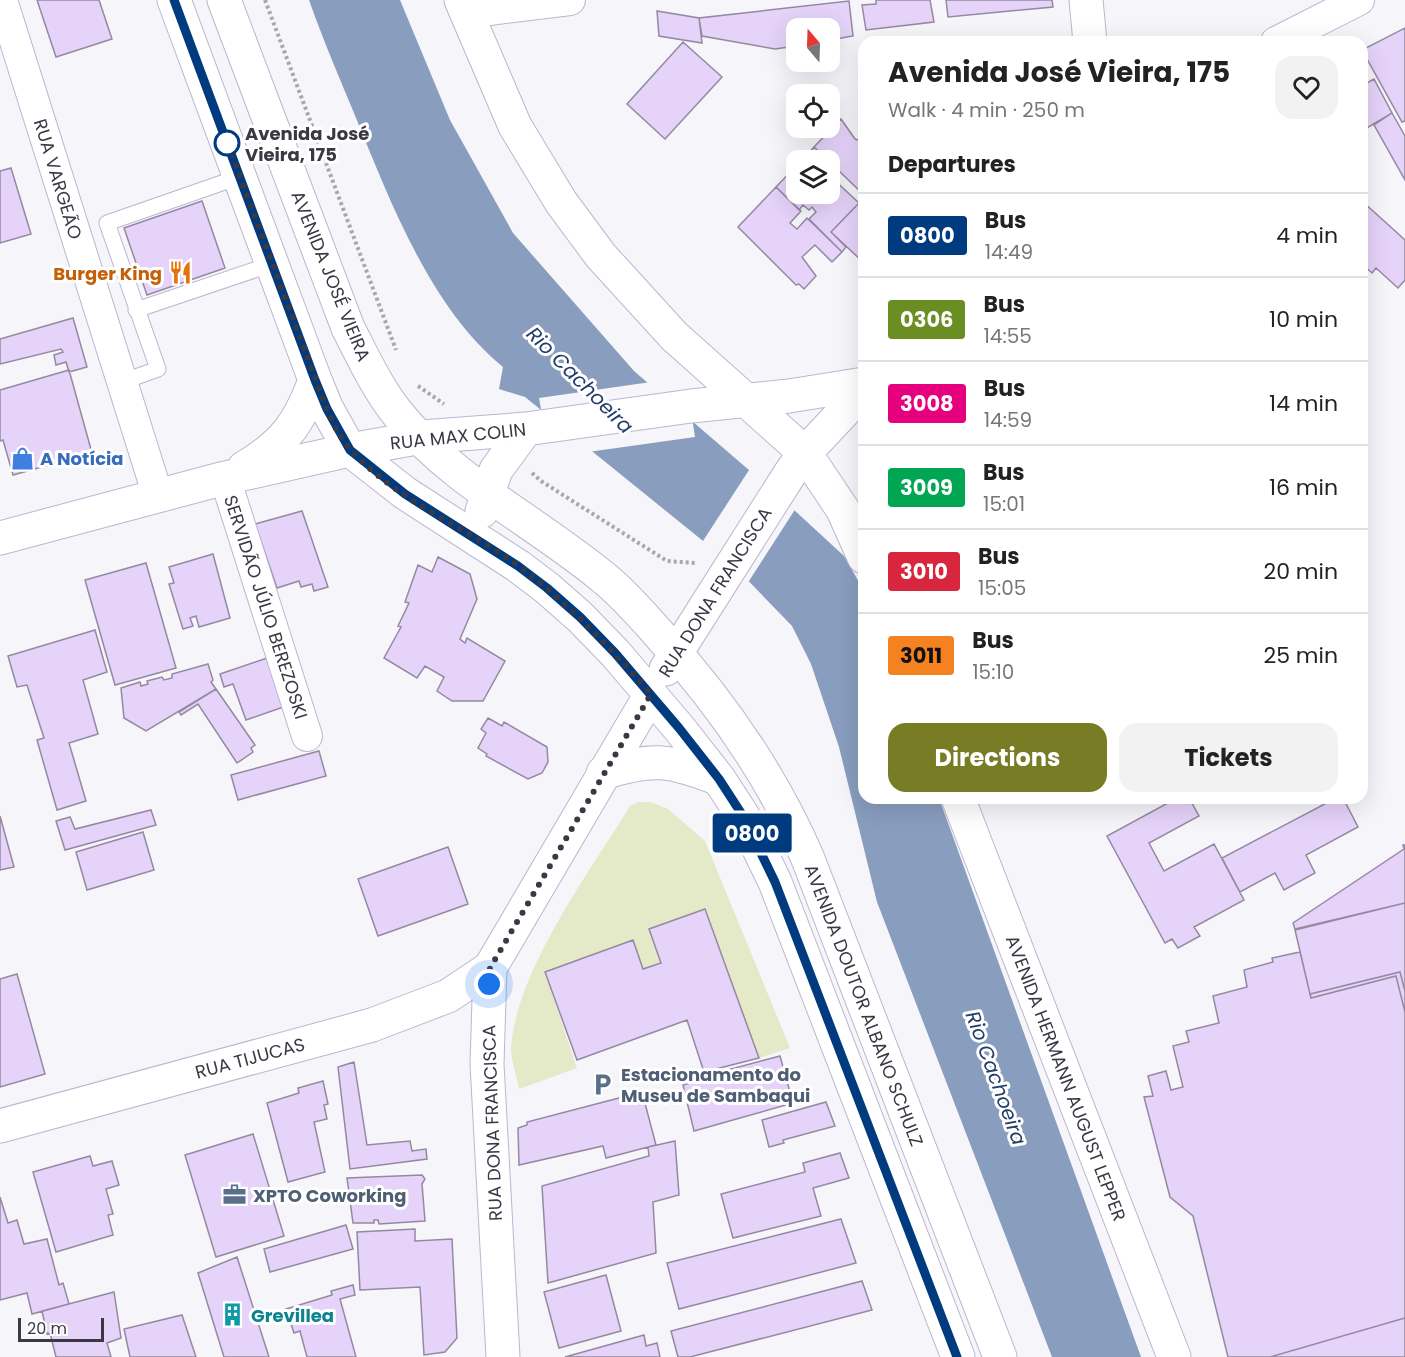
<!DOCTYPE html>
<meta charset="utf-8">
<style>
:root{--surface:#fff;--page:#f2f2f2;--text:#222;--muted:#767676;--line:#e0e0e0;--accent:#787c24}
body{margin:0;font-family:Poppins,sans-serif;background:var(--page);color:var(--text);height:100vh;display:flex;flex-direction:column;font-size:22px;white-space:nowrap}
*{box-sizing:border-box;margin:0}
p{font-size:20px;color:var(--muted)}
.icon{flex:none;width:33px;height:33px;fill:none;stroke:currentColor;stroke-width:2;stroke-linecap:round;stroke-linejoin:round}
.map{position:relative;flex:1;overflow:hidden}
.sheet{position:absolute;left:858px;top:36px;width:510px;height:768px;display:flex;flex-direction:column;background:var(--surface);border-radius:18px;box-shadow:0 6px 24px #0002}
.sheet>*{flex:none}
.badge{padding:0 12px;border-radius:4px;font-size:21px;line-height:39px}
.needle{width:39px;rotate:341deg}
.controls{position:absolute;left:786px;top:18px;display:grid;gap:12px}
.controls a{display:grid;place-items:center;width:54px;height:54px;border-radius:12px;background:var(--surface);box-shadow:0 6px 24px #0002;font-size:30px}
.scale{position:absolute;left:18px;bottom:15px;width:86px;box-sizing:border-box;padding-left:6px;border:3px solid #3a3843;border-top:0;font-size:16px;line-height:21px;white-space:nowrap;color:#3a3843;-webkit-text-stroke:4px #fff;paint-order:stroke}
.you{position:absolute;width:30px;height:30px;margin:-15px;border:4px solid #fff;border-radius:50%;background:#1a73e8;box-shadow:0 0 0 9px #1a73e833}
.map>.badge{position:absolute;translate:-50% -50%;box-shadow:0 0 0 3px #fff}
h2{padding:0 30px;font-size:22px;line-height:54px}
.round{display:grid;place-items:center;flex:none;width:63px;height:63px;border-radius:18px;background:var(--page)}
.summary{display:flex;align-items:center;justify-content:space-between;height:102px;padding:0 30px}
h1{font-size:28px;font-weight:700;line-height:45px}
.cta{display:flex;gap:12px;margin-top:auto;padding:12px 30px}
.cta a{flex:1;height:69px;border-radius:18px;background:var(--accent);color:#fff;font-size:24px;font-weight:700;line-height:69px;text-align:center}
.cta a+a{background:var(--page);color:var(--text)}
ul{padding:0;list-style:none}
li{display:flex;align-items:center;gap:18px;height:84px;padding:0 30px;border-top:2px solid var(--line)}
li div{flex:1}
li b{display:block;font-size:22px}
li em{font-style:normal}
li .badge{min-width:66px;font-weight:700;text-align:center}
.map>svg:first-child{display:block}
.green{fill:#e4e9c7}
.water{fill:#899dbe}
.pier{fill:#f6f5fa}
.building{fill:#e5d3f9;stroke:#9489a1;stroke-width:1.5}
.lines{fill:none;stroke-linecap:round;stroke-linejoin:round}
.lane-casing{stroke:#bcb6d1;stroke-width:17}
.street-casing{stroke:#bcb6d1;stroke-width:32}
.secondary-casing{stroke:#bcb6d1;stroke-width:35}
.primary-casing{stroke:#bcb6d1;stroke-width:35}
.path{stroke:#a8a7ae;stroke-width:4;stroke-dasharray:3 3;stroke-linecap:butt}
.lane{stroke:#fff;stroke-width:15}
.street{stroke:#fff;stroke-width:30}
.secondary{stroke:#fff;stroke-width:33}
.primary{stroke:#fff;stroke-width:33}
.line-casing{stroke:#fff;stroke-width:14}
.line{stroke:#003b80;stroke-width:9}
.walk{stroke:#3a3843;stroke-width:6;stroke-dasharray:0 10.8}
.stop-dot{fill:#fff;stroke:#003b80;stroke-width:3}
.labels{text-anchor:middle;dominant-baseline:central;stroke-width:6;stroke-linejoin:round;paint-order:stroke}
.stop-label{font-size:18px;font-weight:bold;fill:#3a3843;stroke:#fff;text-anchor:start}
.street-label{font-size:18px;fill:#3a3843;stroke:#fff}
.food-label{font-size:18px;font-weight:bold;fill:#c56008;stroke:#fff;text-anchor:end}
.shop-label{font-size:18px;font-weight:bold;fill:#366cbe;stroke:#fff;text-anchor:start}
.service-label{font-size:18px;font-weight:bold;fill:#4e5e75;stroke:#fff;text-anchor:start}
.culture-label{font-size:18px;font-weight:bold;fill:#0d838f;stroke:#fff;text-anchor:start}
.water-label{font-size:20px;font-style:italic;fill:#233d6a;stroke:#fff}
</style>
<div class="map">
<svg width="1405" height="1357" viewBox="0 0 1405 1357">
<rect width="100%" height="100%" fill="#f6f5fa"/>
<path class="green" d="M638 802H651L668 809 705 841 790 1048 759 1058 705 909 649 929 661 963 643 969 632 940 545 972 577 1068 519 1089C517 1076 511 1061 511 1048 516 971 589 873 630 806Z"/>
<path class="water" d="M309 0H400L450 120 513 233 634 371 779 496 844 556 864 591V798H939L1141 1357H1052L877 902 839 747 811 664 792 626 734 566 525 397 499 389 503 367C430 307 391 203 356 118 340 79 323 40 309 0Z"/>
<path class="pier" d="M651 382 692 417 695 437 588 452 542 415 539 398Z
M751 467 796 508 747 584 701 544Z"/>
<path class="building" d="M37 0H99L112 39 56 57Z
M876 0H930L934 22 866 30 862 5 876 4Z
M946 0H1052L1053 7 948 17Z
M849 1 853 36 830 40V28H796V46L775 49 702 36 699 18Z
M657 11 699 18 702 43 659 36Z
M1405 28V121L1402 122 1362 50Z
M683 42 722 77 665 139 627 104Z
M1365 78 1367 83 1374 79 1392 113 1362 131V79Z
M1392 113 1405 136V180L1374 125Z
M841 119 855 139 864 142V195L814 147Z
M814 147 825 157 822 160H802Z
M796 166V194H830V176L859 203 831 232 846 247 842 252 809 219 816 212 812 207 809 210 803 205 799 210 776 187Z
M11 168 31 234 0 243V171Z
M776 187 801 211 790 223 797 229 807 218 842 252 832 262 815 245 802 257 816 276 804 289 799 284 796 285 738 227Z
M202 201 225 268 147 295 124 228Z
M1362 201 1405 240V280L1398 288 1376 268 1372 273 1362 264Z
M859 203 864 208V263L831 232Z
M73 318 87 367 69 372 66 362 56 365 54 355 63 352 61 349 0 364V339Z
M69 370 92 453 13 475 3 440 0 441V390Z
M302 511 328 587 314 591 312 584 301 587 299 581 277 588 255 524Z
M213 554 230 618 199 627 196 616 190 618 193 626 183 629 169 584 174 583 169 567Z
M438 557 470 574 477 599 460 639 465 643 467 638 505 661 483 701H452L437 691 444 677 425 666 417 678 384 658 401 627 398 626 409 603 405 602 418 565 432 572Z
M146 563 176 668 115 685 85 580Z
M95 630 107 672 83 680 98 734 69 743 86 801 57 810 37 740 44 738 27 685 17 687 8 656Z
M273 656 289 705 246 720 233 684 224 687 220 674Z
M208 664 213 680 211 682 216 689 146 731 124 718 121 688 140 682 141 686 148 684 147 681 162 677 164 680 172 678V674Z
M216 689 255 745 251 748 253 752 237 763 198 704 181 715 179 712Z
M488 718 502 726 504 722 547 747 548 762 542 773 528 779 486 756 487 754 478 748 486 733 481 729Z
M319 751 326 776 238 800 231 775Z
M1177 798H1189L1199 816 1149 843 1164 871 1214 844 1244 900 1194 927 1200 936 1178 948 1172 939 1165 943 1107 836Z
M1336 798H1343L1358 827 1306 855 1315 873 1284 890 1275 873 1240 892 1222 858Z
M151 810 156 825 65 850 56 821 70 817 75 829Z
M0 816 14 867 0 870Z
M143 832 154 870 87 890 76 852Z
M1403 845H1405V903L1295 929 1293 923 1404 849Z
M448 847 468 904 378 936 358 879Z
M1405 903V991L1400 972 1310 994 1295 930Z
M705 909 759 1058 704 1072 687 1020 577 1060 545 972 633 940 643 969 661 963 649 929Z
M1300 952 1311 998 1396 976 1405 1012V1318L1270 1357H1228L1193 1216 1170 1197 1144 1097 1153 1096 1148 1076 1166 1071 1171 1090 1183 1087 1173 1046 1189 1042 1186 1031 1219 1023 1213 996 1247 987 1244 970 1273 962 1272 958Z
M1400 972 1405 991V1012L1396 976 1311 998 1310 994Z
M17 974 45 1074 0 1087V979Z
M780 1056 793 1103 694 1131 683 1085 694 1082 693 1079Z
M354 1062 367 1145 410 1141 412 1151 426 1149 427 1159 350 1169 338 1067Z
M323 1081 328 1104 324 1105 327 1119 314 1122 325 1172 288 1182 267 1103 299 1093 298 1088Z
M642 1092 656 1145 606 1158 603 1146 519 1165 518 1128 527 1125V1122Z
M826 1102 835 1126 783 1140 784 1143 769 1147 762 1120Z
M253 1134 284 1236 216 1257 185 1155Z
M675 1141 679 1195 653 1202 656 1253 548 1283 542 1186 649 1156 648 1147Z
M840 1153 849 1178 813 1188 821 1216 733 1238 721 1194 805 1172 803 1163Z
M90 1156 93 1166 112 1161 119 1185 106 1189 113 1214 108 1215 113 1235 56 1252 33 1172Z
M422 1175 425 1179 422 1184 425 1221 379 1224 378 1220H374V1223H353L347 1178Z
M0 1197 8 1223 17 1220 24 1244 47 1239 59 1285 63 1283 69 1304 32 1314 27 1293 0 1300Z
M841 1219 856 1263 679 1309 667 1263Z
M346 1225 353 1249 270 1272 264 1249Z
M415 1229V1241L452 1239 457 1338 445 1352 424 1355 420 1287 360 1290 357 1232Z
M237 1257 269 1357H224L198 1273Z
M606 1275 621 1331 559 1348 544 1292Z
M862 1281 872 1310 690 1357H678L671 1331Z
M353 1285 355 1295 340 1299 356 1357H307L300 1331 294 1333 286 1309 332 1295 331 1291Z
M114 1292 121 1338 107 1343 111 1357H56L50 1333 47 1334 42 1311Z
M182 1315 196 1357H130L124 1329Z
M1405 1318V1357H1270Z
M644 1335 646 1346 657 1343 660 1357H565Z"/>
<g class="lines">
<defs>
<path id="lane" d="M136 310 272 264
M122 382 158 369 107 223 239 177"/>
<path id="street" d="M2 0 158 496
M466 13 570 0
M1276 42 1359 0
M225 478 307 736"/>
<path id="secondary" d="M0 1126 372 1025 448 996 490 968
M503 1357 487 1064 490 968 651 694"/>
<path id="primary" d="M174 0 315 380 327 409 350 450 405 493 518 566 547 588 580 617 615 653 679 728 719 779 743 816 775 882 958 1357
M224 0 348 328C363 357 377 388 398 414 452 481 538 523 604 578 624 594 641 614 658 633 719 700 772 775 808 859L1000 1357
M461 0 515 126 561 202 601 256 674 336 805 453 843 510 864 557
M1086 0 1090 42
M244 468C284 444 299 424 315 380
M482 511 496 470 526 429
M0 538 225 478 350 450 422 437 526 429 691 406 789 396 864 384
M666 669 791 472 805 453 864 390
M603 773C654 757 670 760 719 779
M958 798 1174 1357"/>
</defs>
<use href="#lane" class="lane-casing"/>
<use href="#street" class="street-casing"/>
<use href="#secondary" class="secondary-casing"/>
<use href="#primary" class="primary-casing"/>
<path class="path" d="M265 0 396 350
M418 386 444 404
M532 473 541 481 667 561 696 563"/>
<use href="#lane" class="lane"/>
<use href="#street" class="street"/>
<use href="#secondary" class="secondary"/>
<use href="#primary" class="primary"/>
</g>
<g class="lines">
<defs>
<path id="line" d="M174 0 315 380 327 409 350 450 405 494 518 566 547 588 580 617 615 653 679 728 719 779 743 816 775 882 957 1357"/>
</defs>
<use href="#line" class="line-casing"/>
<use href="#line" class="line"/>
<path class="walk" d="M227 143 226 139 321 394C328 413 337 435 351 450 397 501 466 527 520 567 569 604 610 648 651 694L490 968 489 984"/>
</g>
<defs>
<symbol id="restaurant-bare" viewBox="-9 -9 18 18"><path d="M-5-6h1v4h1v-4h1v4h1v-4h1v5L-1.5 .5V6h-2V.5L-5-1ZM5-6V6H3V1.5H1.5Q1.5-4 5-6Z" fill="#e8710a" stroke="#fff" stroke-width="2.5" paint-order="stroke"/></symbol>
<symbol id="shop-bare" viewBox="-9 -9 18 18"><path d="M-5-2.5h2.3a2.7 3.5 0 0 1 5.4 0H5L5.5 6h-11ZM-1.5-2.5h3a1.5 2.3 0 0 0-3 0Z" fill="#3f7fe0" stroke="#fff" stroke-width="2.5" paint-order="stroke"/></symbol>
<symbol id="parking-bare" viewBox="-9 -9 18 18"><path d="M-3.5-5.5H1a3.5 3.5 0 0 1 0 7H-1V5.5H-3.5ZM-1-3.4V-.6H.8a1.4 1.4 0 0 0 0-2.8Z" fill="#5c6f8a" stroke="#fff" stroke-width="2.5" paint-order="stroke"/></symbol>
<symbol id="office-bare" viewBox="-9 -9 18 18"><path d="M-6-3h4V-5.5h4V-3h4V5H-6ZM-1-4.5V-3h2v-1.5ZM-6 0V1H6V0Z" fill="#5c6f8a" stroke="#fff" stroke-width="2.5" paint-order="stroke"/></symbol>
<symbol id="building-bare" viewBox="-9 -9 18 18"><path d="M-4-6H4V6H1V3H-1V6H-4ZM-2.5-4.3h1.7v1.8h-1.7ZM.8-4.3h1.7v1.8H.8ZM-2.5-1h1.7V.8h-1.7ZM.8-1h1.7V.8H.8Z" fill="#0f9aa8" stroke="#fff" stroke-width="2.5" paint-order="stroke"/></symbol>
</defs>
<g fill-rule="evenodd">
<use href="#restaurant-bare" x="164" y="256" width="33" height="33"/>
<use href="#shop-bare" x="6" y="442" width="33" height="33"/>
<use href="#parking-bare" x="586" y="1068" width="33" height="33"/>
<use href="#office-bare" x="218" y="1178" width="33" height="33"/>
<use href="#building-bare" x="216" y="1298" width="33" height="33"/>
</g>
<circle class="stop-dot" cx="227" cy="143" r="12"/>
<g class="labels">
<g class="stop-label">
<text x="245" y="133">Avenida José<tspan x="245" dy="21">Vieira, 175</tspan></text>
</g>
<g class="street-label">
<text transform="translate(58 179) rotate(73)">RUA VARGEÃO</text>
<text transform="translate(331 276) rotate(68)">AVENIDA JOSÉ VIEIRA</text>
<text transform="translate(458 436) rotate(-6)">RUA MAX COLIN</text>
<text transform="translate(715 592) rotate(-58)">RUA DONA FRANCISCA</text>
<text transform="translate(266 607) rotate(72)">SERVIDÃO JÚLIO BEREZOSKI</text>
<text transform="translate(864 1005) rotate(69)">AVENIDA DOUTOR ALBANO SCHULZ</text>
<text transform="translate(250 1058) rotate(-15)">RUA TIJUCAS</text>
<text transform="translate(1066 1078) rotate(69)">AVENIDA HERMANN AUGUST LEPPER</text>
<text transform="translate(492 1123) rotate(-92)">RUA DONA FRANCISCA</text>
</g>
<g class="food-label">
<text x="162" y="273">Burger King</text>
</g>
<g class="shop-label">
<text x="40" y="458">A Notícia</text>
</g>
<g class="service-label">
<text x="621" y="1074">Estacionamento do<tspan x="621" dy="21">Museu de Sambaqui</tspan></text>
<text x="253" y="1195">XPTO Coworking</text>
</g>
<g class="culture-label">
<text x="251" y="1315">Grevillea</text>
</g>
<g class="water-label">
<text transform="translate(580 380) rotate(45)">Rio Cachoeira</text>
<text transform="translate(996 1078) rotate(70)">Rio Cachoeira</text>
</g>
</g>
</svg>
<div class="controls">
<a><svg class="needle" viewBox="-14 -14 28 28"><path d="M0-13l5 13h-10z" fill="#e53935"/><path d="M0 13l5-13h-10z" fill="#767676"/></svg></a>
<a><svg class="icon" aria-label="locate" viewBox="0 0 24 24"><circle cx="12" cy="12" r="6"/><path d="M12 2v4M12 18v4M2 12h4M18 12h4"/></svg></a>
<a><svg class="icon" aria-label="layers" viewBox="0 0 24 24"><path d="M12 4l9 5-9 5-9-5zM3 14l9 5 9-5"/></svg></a>
</div>
<div class="scale">20 m</div>
<div class="you" style="left:489px;top:984px"></div>
<b class="badge" style="left:752px;top:833px;background:#003b80;color:#fff">0800</b>
<section class="sheet">
<div class="summary"><div><h1>Avenida José Vieira, 175</h1><p>Walk · 4 min · 250 m</p></div><a class="round"><svg class="icon" aria-label="heart" viewBox="0 0 24 24"><path d="M12 20l-8-8c-3-5 5-10 8-4 3-6 11-1 8 4z"/></svg></a></div>
<h2>Departures</h2>
<ul>
<li><span class="badge" style="background:#003b80;color:#fff">0800</span><div><b>Bus</b><p>14:49</p></div><em>4 min</em></li>
<li><span class="badge" style="background:#6b8e23;color:#fff">0306</span><div><b>Bus</b><p>14:55</p></div><em>10 min</em></li>
<li><span class="badge" style="background:#e6007e;color:#fff">3008</span><div><b>Bus</b><p>14:59</p></div><em>14 min</em></li>
<li><span class="badge" style="background:#00a651;color:#fff">3009</span><div><b>Bus</b><p>15:01</p></div><em>16 min</em></li>
<li><span class="badge" style="background:#d7263d;color:#fff">3010</span><div><b>Bus</b><p>15:05</p></div><em>20 min</em></li>
<li><span class="badge" style="background:#f58220;color:#111">3011</span><div><b>Bus</b><p>15:10</p></div><em>25 min</em></li>
</ul>
<div class="cta"><a>Directions</a><a>Tickets</a></div>
</section>
</div>
